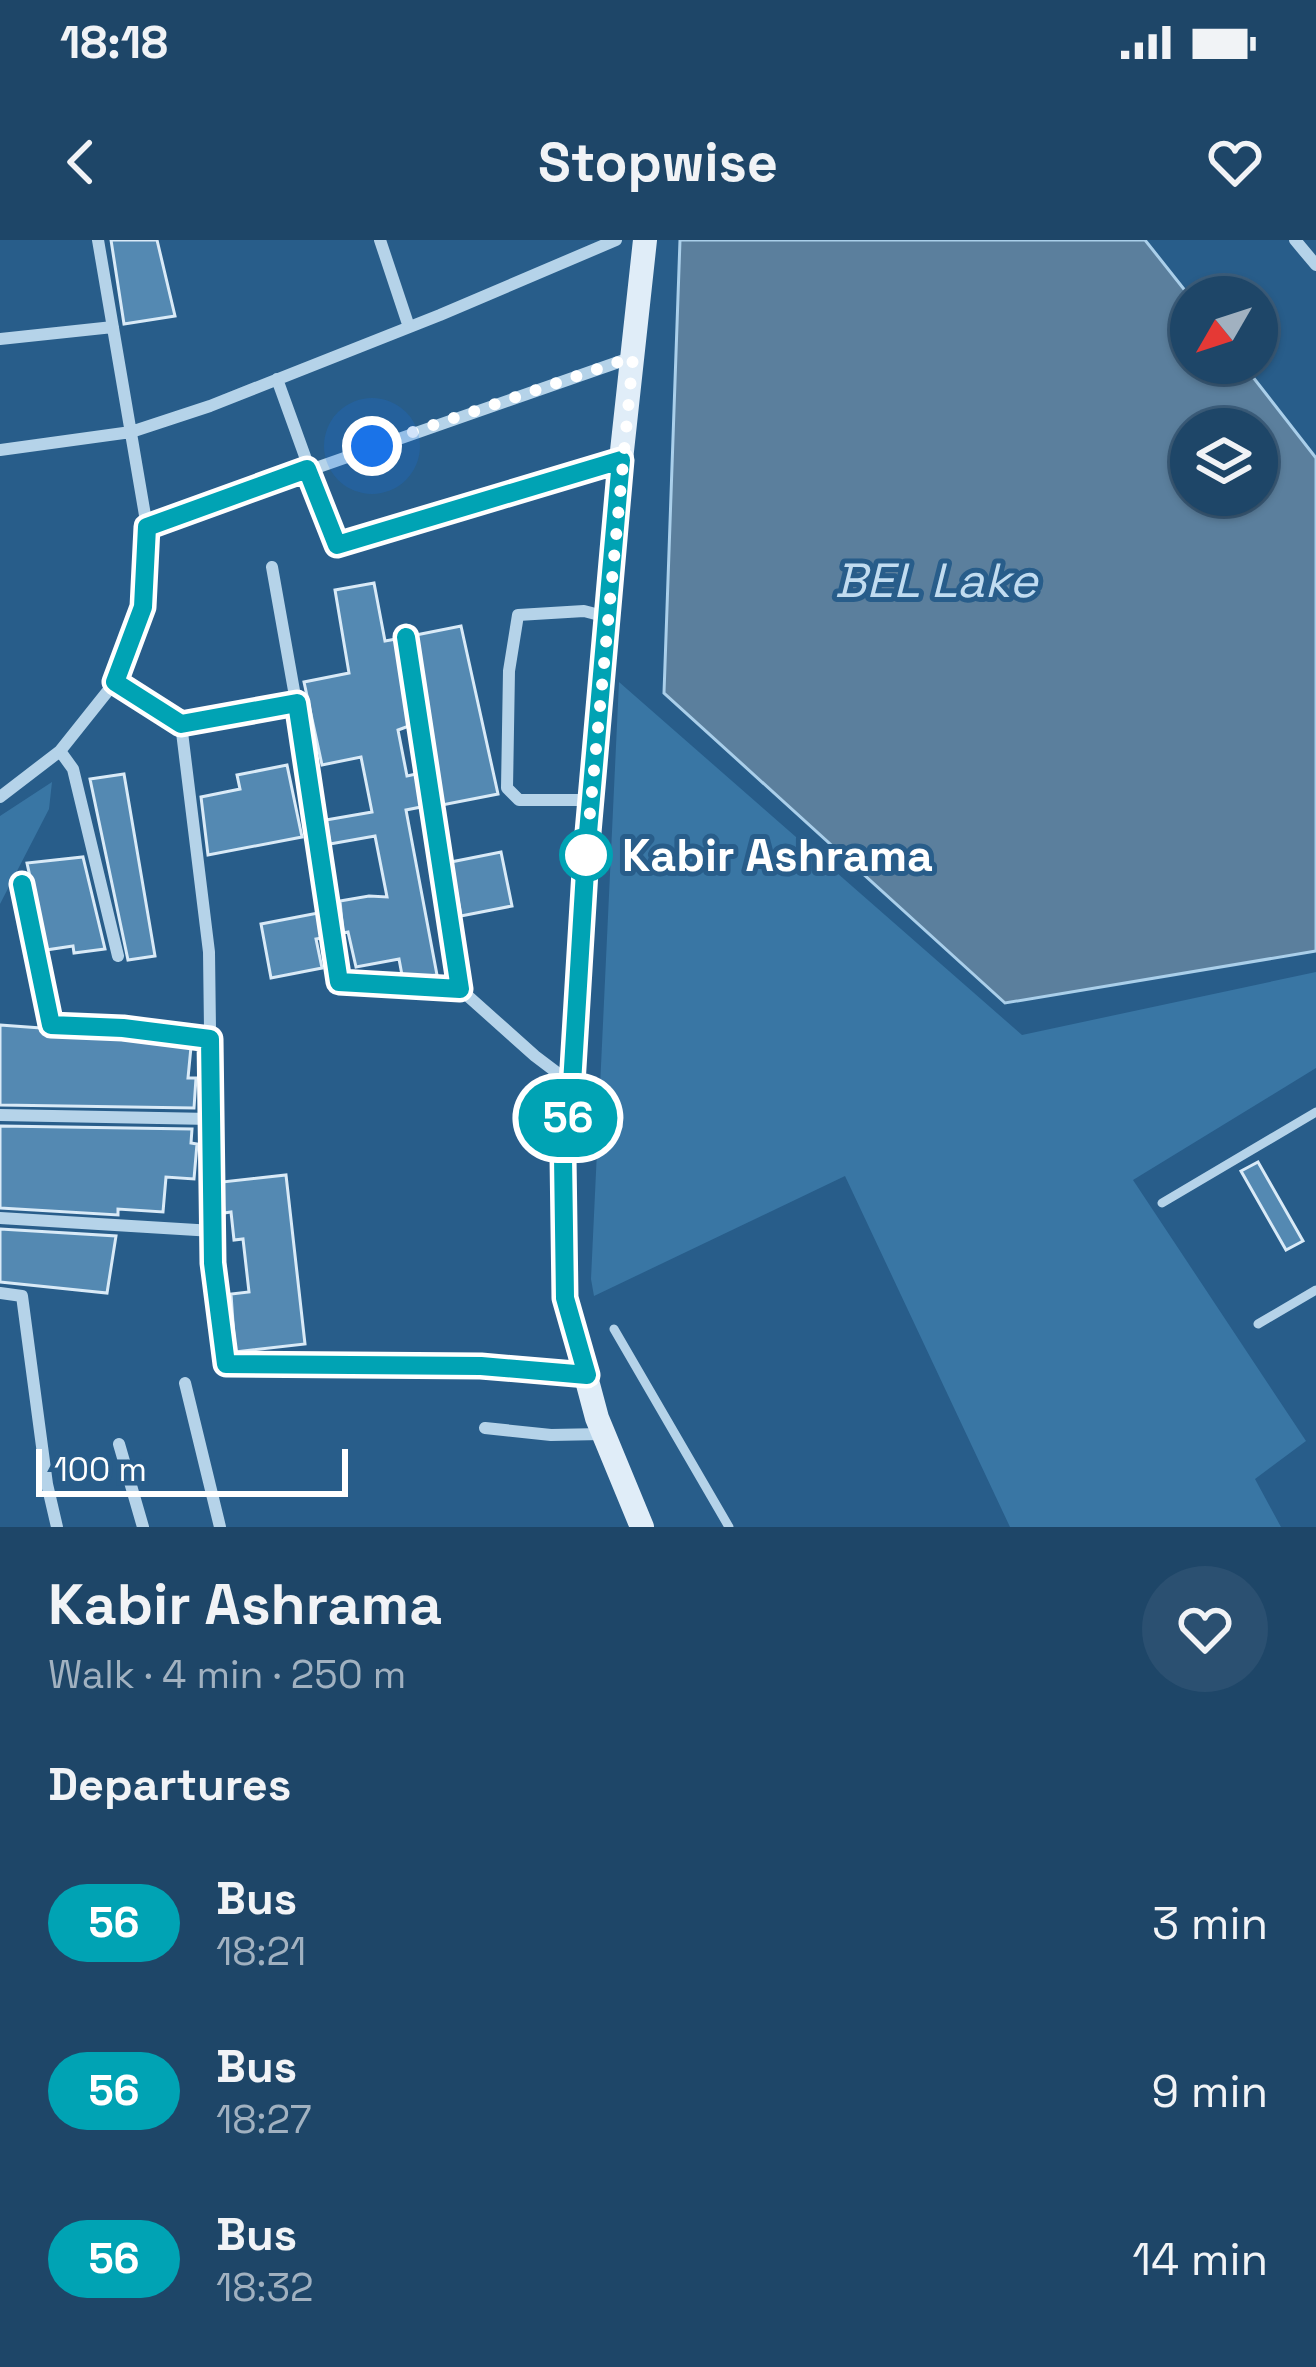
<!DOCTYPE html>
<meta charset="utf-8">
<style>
:root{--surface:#1e4668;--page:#2b5071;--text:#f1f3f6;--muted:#a1b1c0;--line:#3c5e7c}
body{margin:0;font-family:"Space Grotesk",sans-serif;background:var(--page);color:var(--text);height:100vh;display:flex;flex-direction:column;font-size:45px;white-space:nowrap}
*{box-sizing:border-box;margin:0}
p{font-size:39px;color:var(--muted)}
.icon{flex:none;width:66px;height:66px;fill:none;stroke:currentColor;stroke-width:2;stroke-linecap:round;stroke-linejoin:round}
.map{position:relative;height:1287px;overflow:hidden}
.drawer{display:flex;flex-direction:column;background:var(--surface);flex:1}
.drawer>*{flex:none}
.badge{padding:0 24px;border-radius:39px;font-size:42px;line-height:78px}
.needle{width:78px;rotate:231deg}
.tools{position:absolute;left:1170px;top:36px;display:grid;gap:24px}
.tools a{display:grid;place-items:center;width:108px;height:108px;border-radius:50%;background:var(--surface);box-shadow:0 3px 9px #0004,0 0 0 3px var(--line);font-size:60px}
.scale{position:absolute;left:36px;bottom:30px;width:312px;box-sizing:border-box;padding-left:12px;border:6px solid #fff;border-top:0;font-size:33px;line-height:42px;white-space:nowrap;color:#fff;-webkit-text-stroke:9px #285d8a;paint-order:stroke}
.you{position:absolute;width:60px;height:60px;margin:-30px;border:9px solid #fff;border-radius:50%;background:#1a73e8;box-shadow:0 0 0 18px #1a73e833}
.map>.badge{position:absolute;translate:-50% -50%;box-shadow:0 0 0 6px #fff}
h2{padding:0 48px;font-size:45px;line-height:108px}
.round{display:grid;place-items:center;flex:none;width:126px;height:126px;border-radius:63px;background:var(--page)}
.summary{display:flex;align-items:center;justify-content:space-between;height:204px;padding:0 48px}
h1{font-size:57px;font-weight:700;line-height:90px}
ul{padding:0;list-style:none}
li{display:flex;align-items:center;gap:36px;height:168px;padding:0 48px}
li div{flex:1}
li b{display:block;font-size:45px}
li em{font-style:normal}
li .badge{min-width:132px;font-weight:700;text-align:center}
.status{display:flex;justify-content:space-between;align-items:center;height:84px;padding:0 60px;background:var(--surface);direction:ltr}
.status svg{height:33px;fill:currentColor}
header{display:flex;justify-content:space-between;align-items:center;height:156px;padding:0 48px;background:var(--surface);font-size:54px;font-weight:700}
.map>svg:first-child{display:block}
.green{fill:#3976a4}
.water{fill:#5b7f9d;stroke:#aacfea;stroke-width:3;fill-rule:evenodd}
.building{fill:#5489b2;stroke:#d9eaf7;stroke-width:3}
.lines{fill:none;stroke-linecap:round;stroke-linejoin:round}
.lane{stroke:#b5d3e9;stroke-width:9}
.street{stroke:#b5d3e9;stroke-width:12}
.secondary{stroke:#e0edf8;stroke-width:24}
.line-casing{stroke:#fff;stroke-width:27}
.line{stroke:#00a3b4;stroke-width:18}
.walk{stroke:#fff;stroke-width:12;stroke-dasharray:0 21.6}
.stop-dot{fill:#fff;stroke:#00a3b4;stroke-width:6}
.labels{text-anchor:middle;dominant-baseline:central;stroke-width:10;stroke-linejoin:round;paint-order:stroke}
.stop-label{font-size:45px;font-weight:bold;fill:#fff;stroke:#285d8a;text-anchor:start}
.water-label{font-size:48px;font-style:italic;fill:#c1dcf0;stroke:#285d8a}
</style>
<div class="status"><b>18:18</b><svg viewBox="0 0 49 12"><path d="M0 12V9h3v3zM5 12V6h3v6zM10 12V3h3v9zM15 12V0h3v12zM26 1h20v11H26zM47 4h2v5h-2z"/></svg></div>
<header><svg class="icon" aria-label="back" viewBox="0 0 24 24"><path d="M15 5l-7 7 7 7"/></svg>Stopwise<svg class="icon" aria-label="heart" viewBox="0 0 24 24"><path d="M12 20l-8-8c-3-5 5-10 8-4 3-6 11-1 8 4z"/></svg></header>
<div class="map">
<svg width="1316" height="1287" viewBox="0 0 1316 1287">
<rect width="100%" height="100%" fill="#285d8a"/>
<path class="green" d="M619 442 1022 795 1316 732V828L1133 940 1306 1201 1255 1239 1281 1287H1010L845 936 594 1056 591 1039Z
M52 542 49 569 0 664V576Z"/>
<path class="water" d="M680 0H1145L1191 58V123H1242L1316 218V711L1005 763 664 453ZM1191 189H1257V255H1191Z"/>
<path class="building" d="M111 0H157L175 76 124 84Z
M374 343 385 401 396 399 409 486 398 490 407 536 416 534 421 567 406 570 437 735 428 736 402 735 399 719 356 727 348 692 343 693 340 661 369 656 387 657 375 596 330 604 326 580 372 572 361 517 322 525 304 442 349 433 335 350Z
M461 386 498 554 442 565 416 395Z
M287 525 302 597 208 615 201 557 240 549 237 535Z
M124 534 155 716 128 720 90 539Z
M501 612 512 666 461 676 451 622Z
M83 617 105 709 74 713 73 706 46 710 27 623Z
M318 673 322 698 316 699 322 728 271 738 261 684Z
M0 785 41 788 51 796 122 797 191 807 188 838H196L194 868 0 865Z
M0 886 192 889 191 903 197 904 194 939 166 937 163 972 118 969V975L0 968Z
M1258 922 1303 1001 1286 1010 1241 931Z
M286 935 305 1104 235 1112 231 1054 249 1052 243 999 234 1000 231 972 224 973 222 942Z
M0 989 116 996 107 1053 0 1042Z"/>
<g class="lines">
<path class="lane" d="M1162 963 1316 872
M1258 1084 1316 1050
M614 1089 729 1287"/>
<path class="street" d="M98 0 147 287
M380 0 409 87
M1295 0 1316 25
M0 99 113 87
M277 139 337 305 620 221
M0 210 131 192 210 166 440 75 616 0
M272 327 306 518 339 741 460 749 535 816 572 844
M406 397 460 749
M297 463 181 484 115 442 143 367 147 287 630 118
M181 484 209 712 213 1023 226 1124 481 1126 586 1135
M60 511 73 529 118 716
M0 557 60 511 115 442
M590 560H519L507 548 509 431 518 375 584 371 607 377
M22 644 51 785 123 787 210 799
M0 875 211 879
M0 978 213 991
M0 1053 22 1056 47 1244 57 1287
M185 1143 220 1287
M485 1188 551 1195 602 1194
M119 1204 143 1287"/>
<path class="secondary" d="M642 1287 597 1178 565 1058 563 917 572 844 586 615 621 220 645 0"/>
</g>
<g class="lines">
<defs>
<path id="line" d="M22 644 51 785 123 788 210 799 213 1023 226 1124 481 1126 587 1135 565 1058 563 917 572 844 586 615 621 220 337 305 307 229 147 287 143 367 115 442 181 484 297 463 339 742 460 749 406 397"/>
</defs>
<use href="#line" class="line-casing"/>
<use href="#line" class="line"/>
<path class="walk" d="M372 206 633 117 586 615"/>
</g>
<circle class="stop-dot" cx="586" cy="615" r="24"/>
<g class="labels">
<g class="stop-label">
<text x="622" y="615">Kabir Ashrama</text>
</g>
<g class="water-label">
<text x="936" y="340">BEL Lake</text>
</g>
</g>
</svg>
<div class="tools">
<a><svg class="needle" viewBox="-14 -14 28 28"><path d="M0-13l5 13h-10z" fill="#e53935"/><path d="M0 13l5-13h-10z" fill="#a1b1c0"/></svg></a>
<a><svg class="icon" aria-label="layers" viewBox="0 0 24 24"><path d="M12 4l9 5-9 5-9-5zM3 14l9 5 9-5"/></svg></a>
</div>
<div class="scale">100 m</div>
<div class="you" style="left:372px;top:206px"></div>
<b class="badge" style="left:568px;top:878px;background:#00a3b4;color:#fff">56</b>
</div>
<section class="drawer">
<div class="summary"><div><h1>Kabir Ashrama</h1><p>Walk · 4 min · 250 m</p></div><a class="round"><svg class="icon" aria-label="heart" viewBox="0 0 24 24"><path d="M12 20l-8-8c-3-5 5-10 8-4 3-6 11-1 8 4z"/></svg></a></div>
<h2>Departures</h2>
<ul>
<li><span class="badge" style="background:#00a3b4;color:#fff">56</span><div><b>Bus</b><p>18:21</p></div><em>3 min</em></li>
<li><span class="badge" style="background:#00a3b4;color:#fff">56</span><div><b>Bus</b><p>18:27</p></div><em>9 min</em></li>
<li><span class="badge" style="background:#00a3b4;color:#fff">56</span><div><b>Bus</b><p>18:32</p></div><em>14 min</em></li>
</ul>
</section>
